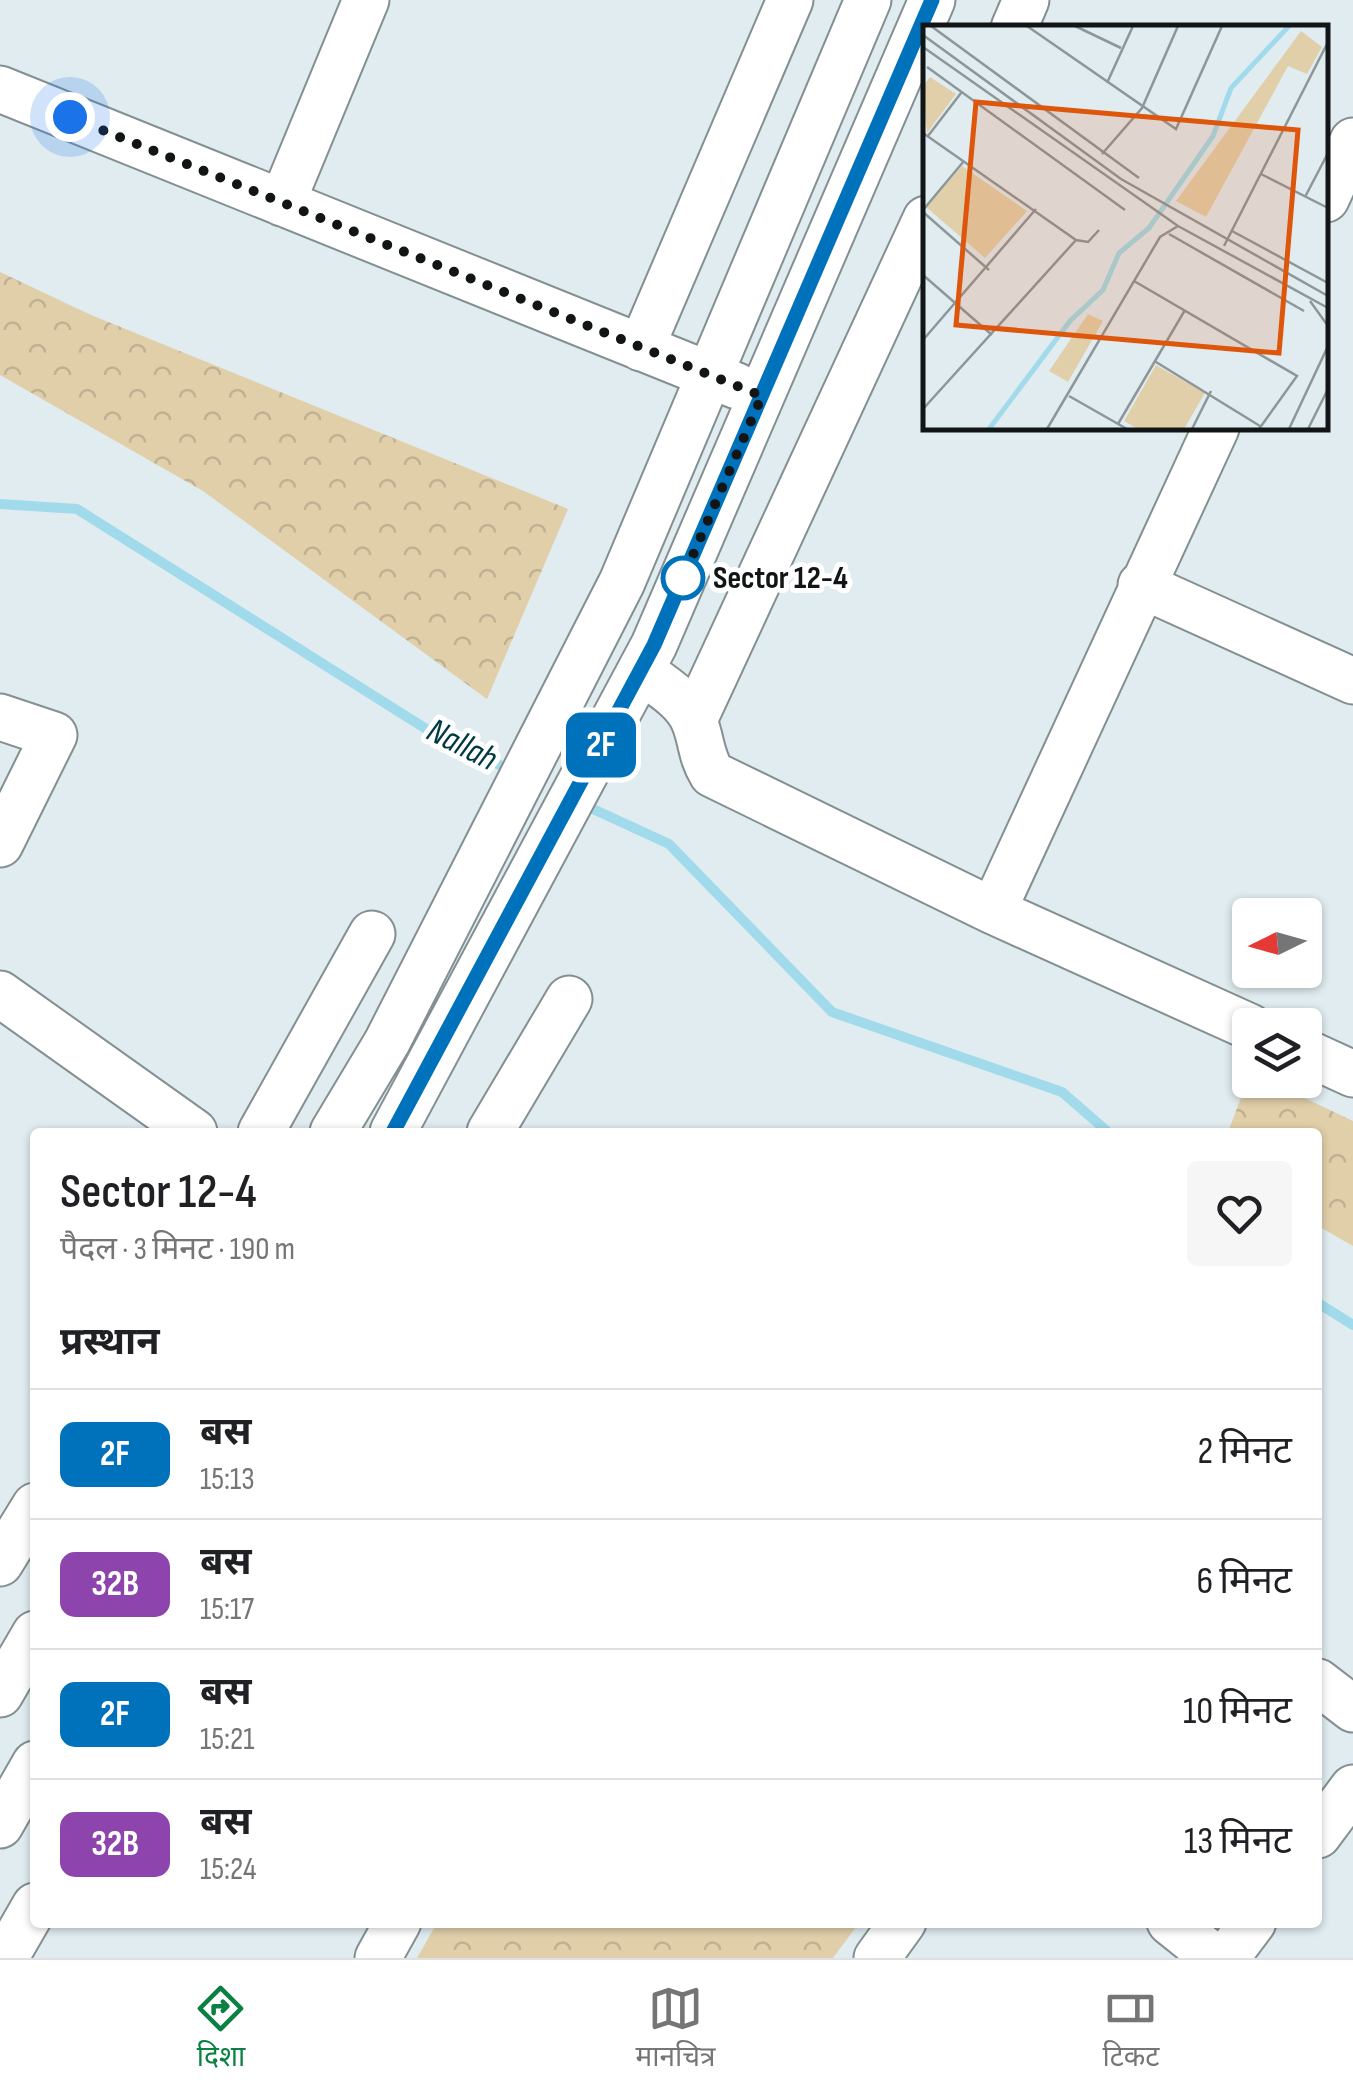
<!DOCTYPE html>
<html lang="hi">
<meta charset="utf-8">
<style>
:root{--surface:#fff;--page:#f6f6f6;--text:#202124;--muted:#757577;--line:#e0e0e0;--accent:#0b8043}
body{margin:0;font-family:"Sofia Sans Condensed","Noto Sans Devanagari",sans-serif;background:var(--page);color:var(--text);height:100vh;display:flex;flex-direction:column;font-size:38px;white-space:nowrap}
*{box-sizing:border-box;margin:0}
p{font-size:32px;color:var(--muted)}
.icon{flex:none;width:55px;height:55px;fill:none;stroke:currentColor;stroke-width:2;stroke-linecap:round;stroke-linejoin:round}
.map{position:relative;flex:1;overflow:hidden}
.panel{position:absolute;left:30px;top:1128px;width:1292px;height:800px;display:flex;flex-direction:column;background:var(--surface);border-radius:10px;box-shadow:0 2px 8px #0004}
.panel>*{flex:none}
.badge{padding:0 20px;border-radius:15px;font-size:35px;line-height:65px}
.needle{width:65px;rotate:265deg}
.tools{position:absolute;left:1232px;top:898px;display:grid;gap:20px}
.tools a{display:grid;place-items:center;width:90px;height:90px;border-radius:10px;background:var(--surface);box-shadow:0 2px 8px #0004;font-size:50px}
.you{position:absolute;width:50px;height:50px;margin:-25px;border:8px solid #fff;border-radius:50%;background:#1a73e8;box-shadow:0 0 0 15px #1a73e833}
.map>.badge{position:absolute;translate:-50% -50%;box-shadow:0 0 0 5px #fff}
h2{padding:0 30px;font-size:38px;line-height:90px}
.round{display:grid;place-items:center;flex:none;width:105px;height:105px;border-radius:10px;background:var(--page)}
.head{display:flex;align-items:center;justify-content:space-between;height:170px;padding:0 30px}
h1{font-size:48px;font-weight:600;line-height:75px}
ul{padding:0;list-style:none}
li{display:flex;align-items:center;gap:30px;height:130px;padding:0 30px;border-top:2px solid var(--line)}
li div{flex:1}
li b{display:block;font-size:38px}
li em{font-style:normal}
li .badge{min-width:110px;font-weight:700;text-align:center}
.menu{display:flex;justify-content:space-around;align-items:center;height:140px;border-top:2px solid var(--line);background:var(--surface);font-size:28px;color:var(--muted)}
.menu a{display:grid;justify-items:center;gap:5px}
.menu .current{color:var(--accent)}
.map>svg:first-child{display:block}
.park{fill:url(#park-crowns)}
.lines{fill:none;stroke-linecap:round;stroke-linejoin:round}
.stream{stroke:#a1dbeb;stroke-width:10}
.minor-casing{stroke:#848f92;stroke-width:49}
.minor{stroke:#fff;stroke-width:45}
.line-casing{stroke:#fff;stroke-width:22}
.line{stroke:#0072bc;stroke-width:15}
.walk{stroke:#111516;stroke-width:10;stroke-dasharray:0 18}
.stop-dot{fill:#fff;stroke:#0072bc;stroke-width:5}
.labels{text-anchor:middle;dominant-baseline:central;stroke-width:10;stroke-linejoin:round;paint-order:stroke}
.stop-label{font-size:32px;font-weight:bold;fill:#111516;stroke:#fff;text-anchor:start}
.water-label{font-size:35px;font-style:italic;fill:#003843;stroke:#fff}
.inset-river{fill:none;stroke:#a1dbeb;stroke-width:5}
.inset-road{fill:none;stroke:#8d9699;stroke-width:2.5}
.view{fill:#dd560c;fill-opacity:0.15;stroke:#dd560c;stroke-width:5}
.inset-edge{fill:none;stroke:#111516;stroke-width:5}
</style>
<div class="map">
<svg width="1353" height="1958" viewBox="0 0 1353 1958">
<defs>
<pattern id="park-crowns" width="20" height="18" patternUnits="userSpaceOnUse" patternTransform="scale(2.5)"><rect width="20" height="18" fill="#e1cfaa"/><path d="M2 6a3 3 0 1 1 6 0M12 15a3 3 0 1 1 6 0" fill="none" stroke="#c0b192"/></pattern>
</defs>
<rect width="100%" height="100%" fill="#e0ecf0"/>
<path class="park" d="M0 272 91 315 568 509 487 699 203 491 0 375Z
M1250 1074V1080H1267L1353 1121V1246L1318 1226V1132H1228Z
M437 1923V1922L859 1923 833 1958H417Z"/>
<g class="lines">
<path class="stream" d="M0 504 77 509 439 737 515 772
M580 803 669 844 832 1012 1062 1092 1108 1132
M1318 1303 1353 1325"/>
<defs>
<path id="minor" d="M1014 28 1026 0
M0 89 737 386
M1326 199 1353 141
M282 203 366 0
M641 348 790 0
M1141 585 1353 681
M641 671C659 684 685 699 694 721 702 740 700 754 712 774L993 911 1250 1027
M0 717 54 735 0 844
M694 720 926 219
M993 911 1216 428
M0 994 194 1132
M1305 1052 1353 1074
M261 1132 372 934
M333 1132 387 1042 622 582 868 0
M393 1132 654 645 932 0
M490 1132 569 999
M0 1563 35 1506
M1318 1682 1353 1709
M0 1694 35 1634
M0 1825 35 1764
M1318 1835 1353 1788
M1170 1922 1215 1958
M5 1958 35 1906
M378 1958 398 1922
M877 1958 903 1922
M1226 1958 1253 1922"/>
</defs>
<use href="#minor" class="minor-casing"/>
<use href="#minor" class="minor"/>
</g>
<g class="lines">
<defs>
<path id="line" d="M393 1132 654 645 932 0"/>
</defs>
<use href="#line" class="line-casing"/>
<use href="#line" class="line"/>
<path class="walk" d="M70 117 762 396 683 578"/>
</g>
<circle class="stop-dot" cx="683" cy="578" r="20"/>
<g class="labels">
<g class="stop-label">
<text x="713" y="578">Sector 12-4</text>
</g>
<g class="water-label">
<text transform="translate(462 745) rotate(27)">Nallah</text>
</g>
</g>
<g transform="translate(923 25)">
<rect width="405" height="405" fill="#e0ecf0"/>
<path d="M378 6 399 22 384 49 365 41 283 192 253 176ZM7 52 33 69 4 108 0 61ZM39 141 104 186 62 233 3 182ZM165 289 180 296 145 357 126 346ZM233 340 282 368 261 404H215L201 396Z" fill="#e1cfaa"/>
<path class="inset-river" d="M66 404 147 296 180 265 196 228 226 203 290 111 308 63 366 1"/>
<path class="inset-road" d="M8 1 216 153M104 1 253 104 299 1M152 1 198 23M0 10 198 154 405 271M0 22 255 201 405 283M4 42 202 185M184 58 210 1M0 108 153 215 165 217 176 205M5 111 38 68M179 129 219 83 255 1M338 149 405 183M382 172 405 128M0 185 41 136M0 187 66 245M309 206 405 258M246 209 381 286M301 221 405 17M0 250 69 310M211 256 374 351 336 404M387 276 405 301M0 315 113 184M233 337 337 401M146 371 204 404M0 384 153 215M195 399 262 285M124 404 237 212 255 201M269 404 288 366M366 404 405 321M385 404 405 364"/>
<path class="view" d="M53 77 375 105 356 328 33 300Z"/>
<rect width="405" height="405" class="inset-edge"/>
</g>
</svg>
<div class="tools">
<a><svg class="needle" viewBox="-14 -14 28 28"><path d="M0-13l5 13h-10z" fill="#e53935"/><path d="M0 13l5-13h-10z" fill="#757577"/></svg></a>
<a><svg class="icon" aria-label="layers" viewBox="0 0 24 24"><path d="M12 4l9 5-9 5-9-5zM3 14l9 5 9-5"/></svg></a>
</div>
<div class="you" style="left:70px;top:117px"></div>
<b class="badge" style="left:601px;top:745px;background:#0072bc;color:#fff">2F</b>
<section class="panel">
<div class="head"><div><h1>Sector 12-4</h1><p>पैदल · 3 मिनट · 190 m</p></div><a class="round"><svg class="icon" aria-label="heart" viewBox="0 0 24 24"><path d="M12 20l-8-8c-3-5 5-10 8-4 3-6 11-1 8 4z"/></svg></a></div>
<h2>प्रस्थान</h2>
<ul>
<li><span class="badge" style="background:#0072bc;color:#fff">2F</span><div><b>बस</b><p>15:13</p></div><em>2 मिनट</em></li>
<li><span class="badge" style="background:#8e44ad;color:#fff">32B</span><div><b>बस</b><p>15:17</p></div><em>6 मिनट</em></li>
<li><span class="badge" style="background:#0072bc;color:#fff">2F</span><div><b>बस</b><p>15:21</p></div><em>10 मिनट</em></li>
<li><span class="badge" style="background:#8e44ad;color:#fff">32B</span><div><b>बस</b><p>15:24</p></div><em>13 मिनट</em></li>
</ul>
</section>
</div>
<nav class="menu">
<a class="current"><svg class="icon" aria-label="directions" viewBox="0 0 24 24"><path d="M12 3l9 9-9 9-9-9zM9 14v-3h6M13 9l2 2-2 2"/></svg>दिशा</a>
<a><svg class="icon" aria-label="map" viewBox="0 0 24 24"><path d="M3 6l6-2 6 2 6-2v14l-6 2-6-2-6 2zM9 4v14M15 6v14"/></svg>मानचित्र</a>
<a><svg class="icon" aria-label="tickets" viewBox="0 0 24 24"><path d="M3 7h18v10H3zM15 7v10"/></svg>टिकट</a>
</nav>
